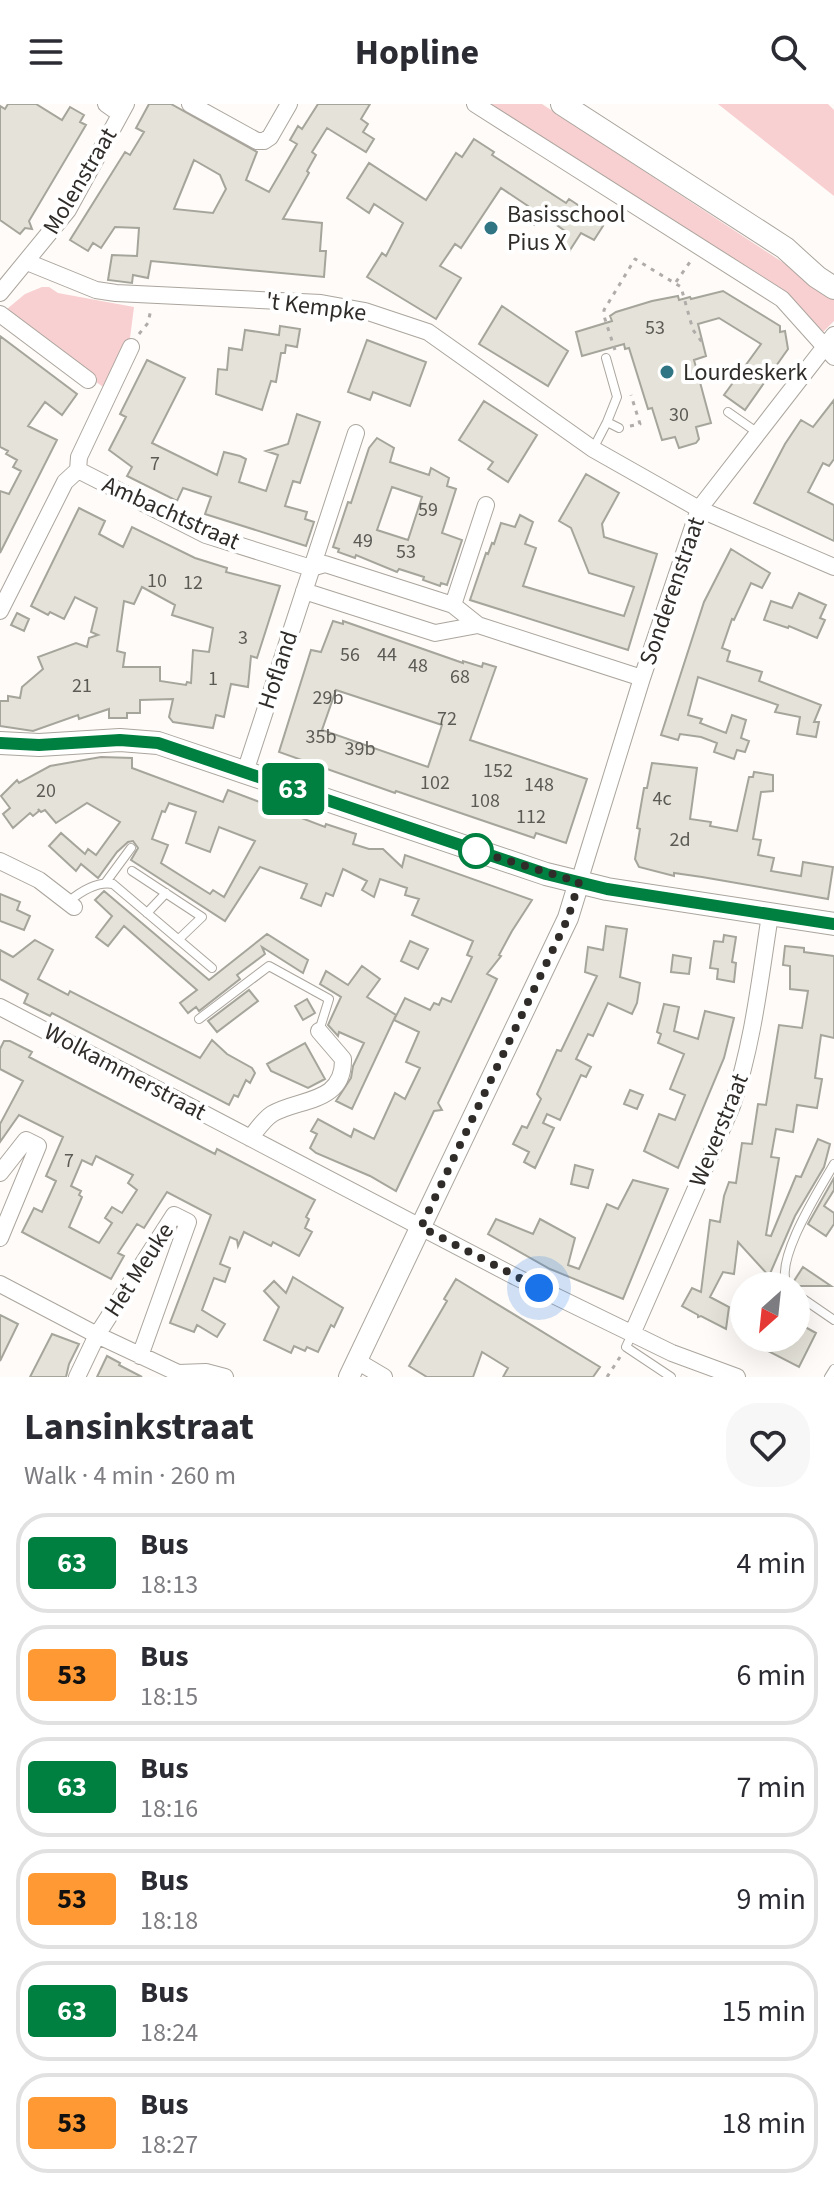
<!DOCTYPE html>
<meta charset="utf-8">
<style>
:root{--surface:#fff;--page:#f7f7f7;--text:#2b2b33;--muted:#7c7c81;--line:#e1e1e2}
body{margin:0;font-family:"Source Sans 3",sans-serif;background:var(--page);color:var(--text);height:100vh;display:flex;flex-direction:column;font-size:30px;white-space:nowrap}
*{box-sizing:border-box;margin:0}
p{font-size:26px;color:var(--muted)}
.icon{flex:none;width:44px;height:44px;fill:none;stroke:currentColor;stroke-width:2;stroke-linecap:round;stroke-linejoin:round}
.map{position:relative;height:1273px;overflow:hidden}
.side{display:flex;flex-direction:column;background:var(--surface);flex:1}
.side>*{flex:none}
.badge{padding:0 16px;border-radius:6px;font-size:28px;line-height:52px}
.needle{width:52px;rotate:207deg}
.tools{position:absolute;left:730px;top:1168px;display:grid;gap:16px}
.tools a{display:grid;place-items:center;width:80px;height:80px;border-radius:50%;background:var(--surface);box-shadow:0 8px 32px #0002;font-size:40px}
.you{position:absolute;width:40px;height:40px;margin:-20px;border:6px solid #fff;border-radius:50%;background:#1a73e8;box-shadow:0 0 0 12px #1a73e833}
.map>.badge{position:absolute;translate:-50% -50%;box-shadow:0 0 0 4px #fff}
.round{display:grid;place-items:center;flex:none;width:84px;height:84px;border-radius:32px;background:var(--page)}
.summary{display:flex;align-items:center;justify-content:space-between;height:136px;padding:0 24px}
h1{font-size:38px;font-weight:700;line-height:60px}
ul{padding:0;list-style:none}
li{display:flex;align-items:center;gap:24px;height:100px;margin:0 16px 12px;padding:0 8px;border:4px solid var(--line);border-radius:32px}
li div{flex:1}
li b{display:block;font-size:30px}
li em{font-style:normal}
li .badge{min-width:88px;font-weight:700;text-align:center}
header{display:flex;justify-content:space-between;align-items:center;height:104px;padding:0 24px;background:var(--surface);font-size:36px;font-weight:700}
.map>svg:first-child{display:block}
.green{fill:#f8d0d1}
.building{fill:#e5e3d9;stroke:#a6a59b;stroke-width:2;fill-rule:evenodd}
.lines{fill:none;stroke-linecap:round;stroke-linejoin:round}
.service-casing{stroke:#aba59d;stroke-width:10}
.minor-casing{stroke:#aba59d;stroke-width:18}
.tertiary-casing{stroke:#aba59d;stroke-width:22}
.secondary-casing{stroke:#aba59d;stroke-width:24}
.path{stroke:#afaca9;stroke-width:3;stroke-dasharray:4 6;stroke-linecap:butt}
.service{stroke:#fff;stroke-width:8}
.minor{stroke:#fff;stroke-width:16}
.tertiary{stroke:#fff;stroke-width:20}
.secondary{stroke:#fff;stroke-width:22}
.line-casing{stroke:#fff;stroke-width:18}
.line{stroke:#008040;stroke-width:12}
.walk{stroke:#2f2c29;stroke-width:8;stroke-dasharray:0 14.4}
.poi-dot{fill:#307584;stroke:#fff;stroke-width:3}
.stop-dot{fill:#fff;stroke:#008040;stroke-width:4}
.labels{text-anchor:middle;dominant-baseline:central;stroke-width:8;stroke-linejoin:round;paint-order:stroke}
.number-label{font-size:20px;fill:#5c5a55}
.street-label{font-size:24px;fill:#2f2c29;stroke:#fff}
.poi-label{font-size:24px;fill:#2f2c29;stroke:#fff;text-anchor:start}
</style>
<header><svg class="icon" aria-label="menu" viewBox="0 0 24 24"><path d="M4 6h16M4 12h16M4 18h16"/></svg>Hopline<svg class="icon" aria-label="search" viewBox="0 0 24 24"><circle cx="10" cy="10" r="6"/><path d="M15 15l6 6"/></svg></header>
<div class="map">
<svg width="834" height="1273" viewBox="0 0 834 1273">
<rect width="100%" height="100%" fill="#fefbf8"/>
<path class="green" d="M488 0H542L834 192V217L823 228 814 226Z
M718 0H828L834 6V92Z
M42 183H49L58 189 134 203 129 242 106 285 1 210 25 190Z"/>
<path class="building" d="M8 0H36L62 16 70 3 84 11 80 18 86 21 29 117 32 125 25 124 20 130 0 116V2L5 5Z
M149 0H171L257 48 246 76 269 88 297 40 290 36 298 22 302 25 318 0H370L361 15 368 20 363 28 374 35 366 48 327 24 312 48 316 51 307 67 309 69 283 115 322 119 320 147H326L324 173 151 157 148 174 133 171 132 179 108 176 112 151 137 152 139 124 115 123 101 144 93 139 88 147 70 136 125 48 130 51 144 28 136 24ZM194 56 220 71 226 85 213 109 174 105Z
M474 35 494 48 492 51 566 99 569 95 587 107 585 110 603 122 594 136 581 129 570 146 558 138 565 127 541 110 534 121 521 113 528 102 501 84 461 144 455 140 440 162 461 174 436 215 367 173 382 149 386 152 403 119 374 100 369 109 347 94 369 59 426 96 456 49 462 53Z
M723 187 780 222V228L785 227 788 245 745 306 724 291 761 240 719 214 698 220 706 252 694 256 711 319 696 323 699 335 696 339 679 344 675 333 662 336 652 304 648 305 629 244 625 245 624 240 582 252 576 228 612 217 610 212 616 208 652 197 678 192 679 196 690 193 691 195Z
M502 202 568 247 548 282 479 240Z
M280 222 300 225 297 243 286 241 285 249H281L276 278 271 277 262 306 216 290 218 265 227 266 229 244 242 246 245 226 279 231Z
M0 232 77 290 62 311 45 298 28 322 57 336 0 449V387L9 390 21 367 13 363 17 356 6 350 8 347 0 343Z
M367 236 426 258 410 302 373 288 370 296 348 288Z
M147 256 185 274 152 339 217 371 224 348 240 352 246 355 239 378 266 387 278 351 266 347 288 340 297 310 320 318 300 379 293 377 285 402 307 408 305 415 314 418 306 442 205 410 211 393 183 384 177 397 127 372 132 363 109 346 126 313 120 310Z
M834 296V355L829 362 823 359 808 388 834 401V437L754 399 785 340 801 316 813 323Z
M484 297 537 331 508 378 488 365 493 358 459 336Z
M377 334 394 344 390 358 429 371 431 364 449 374 447 382 456 385 442 429 462 436 447 481 441 479 440 482 423 476 424 473 399 465 397 468 356 451 355 454 338 448 339 445 333 443 348 398 351 399 369 344ZM392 383 422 393 408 436 377 426Z
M586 370 619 389 602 420 604 433 657 450 628 546 470 496 486 449 488 450 492 439 494 440 501 419 515 423 520 411 533 418 525 440 536 444 523 482 624 512 634 483 589 469 571 424 559 417Z
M79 404 105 417 99 430 123 443 132 423 195 454 227 464 226 468 280 482 257 554 251 552 248 583 231 580 224 613 216 611 213 624 173 618 169 613 173 595 140 596V609H127V614H109V605L79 615 78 611 33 627 0 622V597H8V592L20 594 22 583 43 565 38 553 76 539 87 543 89 534 98 531 91 528 97 504 75 493 64 515 50 508 48 511 31 502ZM142 483 175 501 172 511 213 524 209 548 193 546 191 579 187 578 186 581 160 577V563H123L125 549 117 547 124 497 134 500Z
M731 445 770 469 762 484 751 479 734 516 732 515 722 544 730 547 727 557 762 568 759 577 821 601 814 618H819L816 633 797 630 800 613 775 608 778 601 698 573 688 611 702 615 700 619 726 629 732 611 746 616 741 634 749 637 745 648 737 646 734 655 714 648 717 639 701 633 680 630 678 636 661 631 704 498Z
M799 489 826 501 820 514 825 516 817 534 789 522 788 524 764 516 771 497 792 504Z
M17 509 29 515 24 527 11 521Z
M333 517 343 520V517L463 559V557L482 563 483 559 496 563 470 636 587 675 566 739 536 729 534 734 396 687 395 689 279 648 311 546 321 548ZM336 586 442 621 428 663 322 626Z
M101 653 132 654V664L223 698 228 686 325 723 326 720 356 730 353 740 369 745H383L402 763 405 751 532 796 512 827 499 851 501 852 487 870 497 875 438 999 442 1006 434 1007 396 1087 370 1072 316 1049 310 1044 317 1030 311 1027 318 1015 351 1033 354 1025 374 1035 395 989 405 995 420 964 406 958 419 928 394 916 405 894 430 906 434 899 439 901 442 894 451 898 472 853 467 851 473 837 412 811 419 795 405 791 407 784 380 775 374 793 362 786 367 777 343 765 333 792 326 789 321 802 301 794 307 780 260 763 225 817 131 756 138 744 133 737 128 738 117 748 98 774 81 760 76 767 49 742 61 729 85 750 88 745 96 751 120 718 87 699 56 719 45 706 41 708 38 705 39 707 33 712 30 709 13 724 3 710 10 704 1 692 17 676 19 679 50 662ZM169 699 196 708 186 739 210 748 219 723 255 737 224 793 213 786 210 790 161 759 168 741 152 735 162 707 165 708Z
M652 659 697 664 690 715 711 718 710 722 737 727 749 673H753L754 668 773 671V687L761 688 753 735 761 736 758 751 774 754 771 767 801 772 803 758 833 763 828 795 702 773 674 769V772L639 763 635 755 640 725 637 724 644 684H647Z
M104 787 209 876 267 830 308 856 303 869 262 843 265 850 237 871 240 875 199 907 196 903 188 909 180 899 197 886 124 822 108 842 96 833 112 812 95 796Z
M0 790 20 798 17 806 30 812 24 826 0 817Z
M606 822 627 825 620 873 640 879 637 899 632 910 608 899 593 932 588 930 576 955 591 963 586 973 581 971 560 1016 547 1010 543 1019 554 1024 535 1064 524 1058 529 1048 513 1040 522 1022 527 1024 541 995 537 990 557 946 561 947 597 872 585 868 588 843 603 846Z
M724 831 736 833 732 858 736 859 734 878 717 875 718 865 710 864 714 837 723 838Z
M35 836 53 846 38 875 68 891 70 887 200 954 212 936 227 950 252 964 255 969 250 979 246 976 238 993 234 991 229 1001 52 909 50 912 24 899 28 890 0 875V846L13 853Z
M410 837 428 845 418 865 401 857Z
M785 842 804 844V848L834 852V934L821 931 815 974 822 975 817 1004 797 1001 793 1028 776 1025 771 1053 779 1054 766 1131 771 1132 796 1072 801 1073 818 1035 830 1040 824 1063 795 1112 769 1172 738 1138 734 1170 723 1168 710 1193 729 1203 726 1225 701 1212 698 1213V1211L682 1202 692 1184 701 1188 710 1116 720 1118 724 1092 729 1078 736 1079 742 1039 752 1040 758 1000 766 1001 779 921 802 924 808 887 790 885V862L783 861Z
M673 851 691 854 689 870 671 868Z
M362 862 380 875 367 893 396 911 352 1005 336 997 351 974 353 962 364 939 339 928 338 932 328 921 341 893 320 880 326 867 348 881Z
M249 886 258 897 217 928 208 917Z
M307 895 315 909 303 916 295 902Z
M664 900 679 903 674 927 698 935 705 907 734 914 724 954 678 1064 644 1047 659 1010 675 1016 685 991 670 985 684 950 658 939 661 930 657 928Z
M4 937H10L32 948 29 953 215 1050 217 1045 315 1096 306 1113 309 1115 305 1124 312 1128 299 1152 273 1138 271 1142 244 1128 238 1142 237 1136 230 1133 220 1160 230 1164 225 1178 214 1174 202 1206 225 1220 217 1233 197 1221 194 1228 170 1219 211 1111 167 1088 144 1124 137 1120 118 1149 124 1152 111 1175 22 1128 34 1104 42 1108 56 1077 46 1072 63 1033 19 1011 0 1038V1020L23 977 0 965V945ZM96 1052 133 1071 128 1079 137 1086 122 1109 112 1103 105 1114 112 1119 99 1139 69 1123 82 1093 79 1091 81 1087 71 1082 82 1056 92 1061Z
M305 939 325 975 308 984 271 967 267 960Z
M630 986 643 991 637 1005 624 1000Z
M575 1061 593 1066 588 1084 571 1080Z
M834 1074V1086L824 1102 834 1109V1120L826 1132 808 1120Z
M633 1076 668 1085 623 1195 550 1165 488 1130 496 1115 533 1130 540 1115 575 1134 568 1161 579 1165 607 1100 618 1105Z
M803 1163 831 1182H795L794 1177Z
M293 1173 343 1204 334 1223 331 1221 318 1248 307 1243 305 1247 294 1242 291 1249 264 1236 279 1203 264 1187 274 1177 286 1189Z
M456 1175 600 1263 593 1273H503L508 1264 482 1248 473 1273H427L409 1262 447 1197 444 1195Z
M0 1211 18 1220 0 1257Z
M796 1218 816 1229 799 1263 743 1234H796Z
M52 1230 79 1240 69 1260 66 1273H30Z
M107 1252 120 1259 119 1261 142 1273H97Z"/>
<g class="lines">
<defs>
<path id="service" d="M606 254 617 293 607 318
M728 308 758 329
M593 345 607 318 619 324
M132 767 202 813 179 835
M106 778 131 744
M68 798C80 788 97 777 113 780L212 864
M147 809 166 789
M199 915 269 862 329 895 319 927
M788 1182C772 1159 821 1083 834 1060
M796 1190 834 1216
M632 1230 626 1243 671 1273
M829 1273 834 1265"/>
<path id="minor" d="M106 0 120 10
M190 0 257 37H264L270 33 289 0
M475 0 782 195 834 253
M27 158 96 186 116 189 321 199 365 207 428 228 593 345 699 405 834 463
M0 189 68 106 126 0
M0 210 88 276
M78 366 206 431 311 464 325 460 453 501 478 521 642 574
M304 487 435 529 478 521
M453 501 486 401
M0 507 65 378 78 366 79 353 131 243
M245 668 356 329
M0 757 39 776 74 803
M579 778 642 574 699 405 834 231
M0 903 516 1173 672 1249 737 1273
M250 1034C257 1026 263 1016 272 1010 299 994 344 1000 343 955L319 927
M0 1069 26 1036 38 1042 0 1134
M0 1180 97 1231 178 1269 206 1268 225 1273
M632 1230 732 1002C753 940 760 875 770 811
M357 1257 384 1273
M77 1273 97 1231 174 1111 188 1118 140 1252"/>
<path id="tertiary" d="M349 1273 568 814 579 778"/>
<path id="secondary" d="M562 0 785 144 817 173 834 184
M0 639 39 641 120 636 158 639 546 770 607 785 834 820"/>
</defs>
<use href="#service" class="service-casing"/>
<use href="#minor" class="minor-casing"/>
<use href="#tertiary" class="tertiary-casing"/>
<use href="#secondary" class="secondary-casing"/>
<path class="path" d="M676 178 692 155
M139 230 148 219 151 205
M615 246 604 212V206L635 155 681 183 693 226 702 238
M630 322 640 320 631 291
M607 1273 620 1253"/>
<use href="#service" class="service"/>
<use href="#minor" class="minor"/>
<use href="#tertiary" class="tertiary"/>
<use href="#secondary" class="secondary"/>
</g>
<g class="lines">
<defs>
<path id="line" d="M0 639 39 641 120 636 158 639 546 770 607 785 834 820"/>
</defs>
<use href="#line" class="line-casing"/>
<use href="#line" class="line"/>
<path class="walk" d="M476 747 466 744 579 778 568 814 421 1123 539 1184"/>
</g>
<g class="poi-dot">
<circle cx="491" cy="124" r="8"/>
<circle cx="667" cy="268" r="8"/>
</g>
<circle class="stop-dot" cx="476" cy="747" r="16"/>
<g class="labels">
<g class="number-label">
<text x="655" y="224">53</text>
<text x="679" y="311">30</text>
<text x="155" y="360">7</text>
<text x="428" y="406">59</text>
<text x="363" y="437">49</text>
<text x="406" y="448">53</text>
<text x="157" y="477">10</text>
<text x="193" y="479">12</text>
<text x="243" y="534">3</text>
<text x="350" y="551">56</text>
<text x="387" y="551">44</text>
<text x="418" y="562">48</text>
<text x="460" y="573">68</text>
<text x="213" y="575">1</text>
<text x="82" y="582">21</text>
<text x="328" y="594">29b</text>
<text x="447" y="615">72</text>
<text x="321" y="633">35b</text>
<text x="360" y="645">39b</text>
<text x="498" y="667">152</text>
<text x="435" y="679">102</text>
<text x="539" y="681">148</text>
<text x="46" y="687">20</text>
<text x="662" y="695">4c</text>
<text x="485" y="697">108</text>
<text x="531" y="713">112</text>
<text x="680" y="736">2d</text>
<text x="69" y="1057">7</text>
</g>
<g class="street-label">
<text transform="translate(80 77) rotate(-59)">Molenstraat</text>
<text transform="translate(316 203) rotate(7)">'t Kempke</text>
<text transform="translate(171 409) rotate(24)">Ambachtstraat</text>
<text transform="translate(672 487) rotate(-71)">Sonderenstraat</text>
<text transform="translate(278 566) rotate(-72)">Hofland</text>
<text transform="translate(125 968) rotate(28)">Wolkammerstraat</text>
<text transform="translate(719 1026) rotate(-68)">Weverstraat</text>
<text transform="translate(139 1166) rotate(-57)">Het Meuke</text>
</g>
<g class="poi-label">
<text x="507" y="110">Basisschool<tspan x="507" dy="28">Pius X</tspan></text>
<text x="683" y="268">Lourdeskerk</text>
</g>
</g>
</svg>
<div class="tools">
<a><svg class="needle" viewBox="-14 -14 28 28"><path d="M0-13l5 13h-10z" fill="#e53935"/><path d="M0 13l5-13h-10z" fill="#7c7c81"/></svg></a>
</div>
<div class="you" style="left:539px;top:1184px"></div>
<b class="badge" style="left:293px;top:685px;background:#008040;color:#fff">63</b>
</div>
<section class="side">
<div class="summary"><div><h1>Lansinkstraat</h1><p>Walk · 4 min · 260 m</p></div><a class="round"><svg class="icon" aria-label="heart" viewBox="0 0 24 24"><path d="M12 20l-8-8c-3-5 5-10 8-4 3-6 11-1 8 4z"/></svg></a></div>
<ul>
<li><span class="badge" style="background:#008040;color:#fff">63</span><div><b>Bus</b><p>18:13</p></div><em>4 min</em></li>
<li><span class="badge" style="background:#f93;color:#111">53</span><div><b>Bus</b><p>18:15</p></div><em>6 min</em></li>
<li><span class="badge" style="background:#008040;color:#fff">63</span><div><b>Bus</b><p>18:16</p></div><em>7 min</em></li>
<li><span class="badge" style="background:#f93;color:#111">53</span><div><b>Bus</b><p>18:18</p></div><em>9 min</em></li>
<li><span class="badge" style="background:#008040;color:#fff">63</span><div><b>Bus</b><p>18:24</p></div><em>15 min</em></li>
<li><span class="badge" style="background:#f93;color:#111">53</span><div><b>Bus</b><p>18:27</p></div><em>18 min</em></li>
</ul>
</section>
